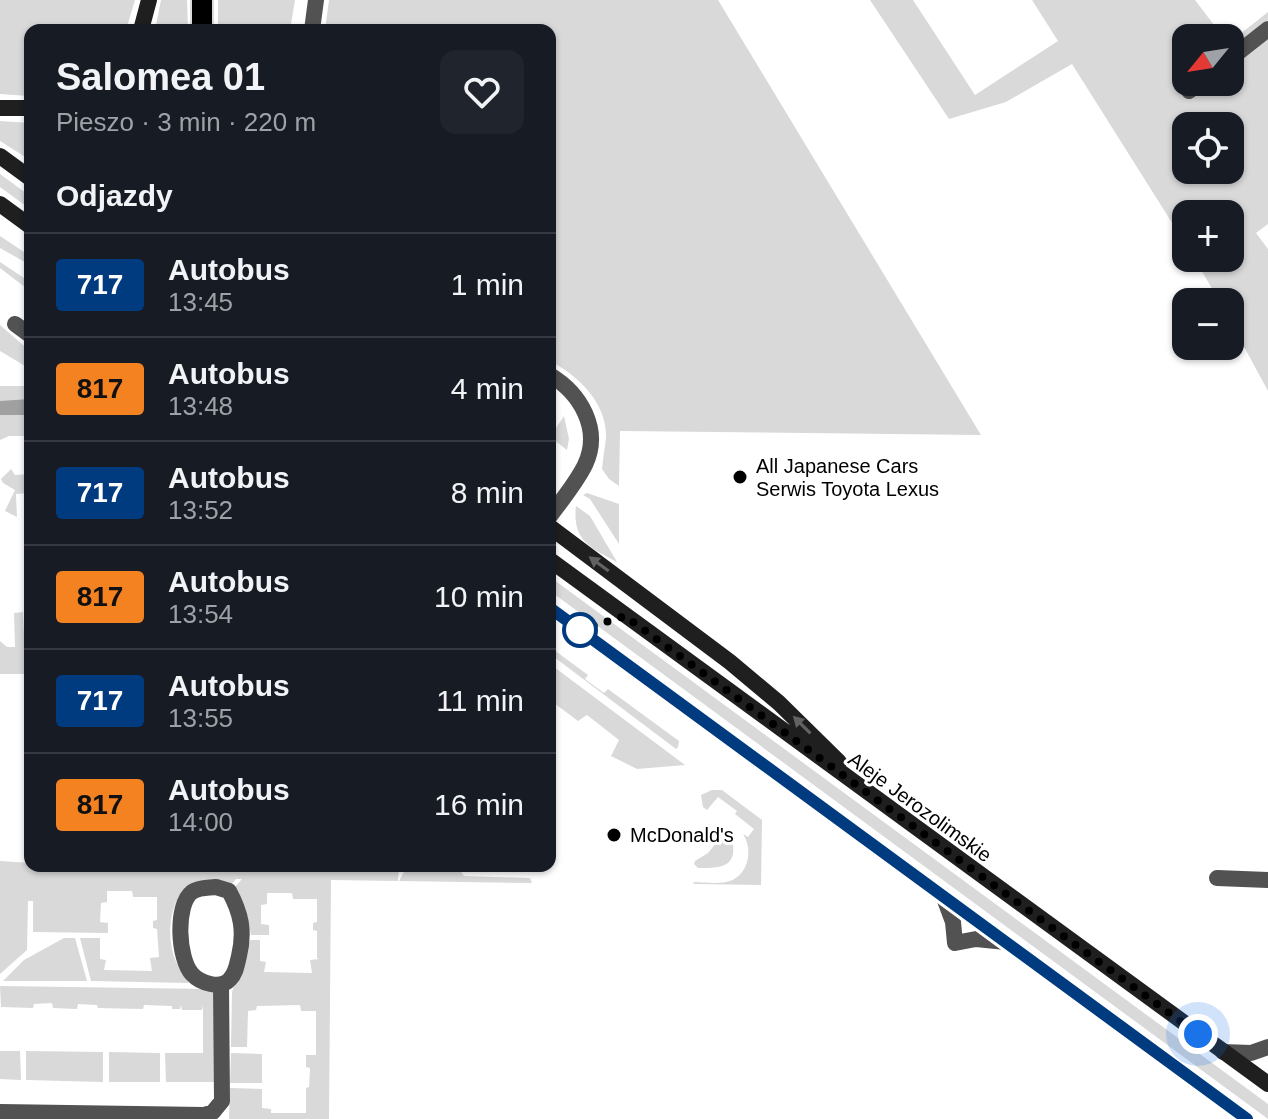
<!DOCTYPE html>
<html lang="pl">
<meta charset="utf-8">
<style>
:root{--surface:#171b24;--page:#20242c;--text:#f1f3f6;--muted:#9ea1a6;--line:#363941}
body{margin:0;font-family:Arial,sans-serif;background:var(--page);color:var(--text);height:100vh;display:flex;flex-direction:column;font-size:30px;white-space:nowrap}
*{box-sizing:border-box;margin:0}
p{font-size:26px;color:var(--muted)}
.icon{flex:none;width:44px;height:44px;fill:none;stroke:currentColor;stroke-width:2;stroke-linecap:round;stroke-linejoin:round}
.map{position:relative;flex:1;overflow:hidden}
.details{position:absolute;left:24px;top:24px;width:532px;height:848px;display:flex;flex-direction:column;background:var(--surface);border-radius:16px;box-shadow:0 2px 6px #0004}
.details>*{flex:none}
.badge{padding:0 16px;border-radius:6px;font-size:28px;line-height:52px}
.needle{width:52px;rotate:240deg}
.fabs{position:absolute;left:1172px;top:24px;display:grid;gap:16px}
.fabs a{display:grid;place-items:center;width:72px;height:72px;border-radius:16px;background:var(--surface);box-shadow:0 2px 6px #0004;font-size:40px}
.you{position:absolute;width:40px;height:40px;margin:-20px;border:6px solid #fff;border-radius:50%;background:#1a73e8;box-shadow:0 0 0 12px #1a73e833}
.map>.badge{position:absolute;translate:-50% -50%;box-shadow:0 0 0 4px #fff}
h2{padding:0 32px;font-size:30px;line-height:72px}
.round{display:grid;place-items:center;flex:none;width:84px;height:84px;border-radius:16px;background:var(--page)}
.overview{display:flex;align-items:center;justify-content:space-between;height:136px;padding:0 32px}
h1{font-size:38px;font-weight:700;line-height:60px}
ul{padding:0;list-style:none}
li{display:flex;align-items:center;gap:24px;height:104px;padding:0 32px;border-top:2px solid var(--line)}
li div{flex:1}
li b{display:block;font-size:30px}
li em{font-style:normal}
li .badge{min-width:88px;font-weight:700;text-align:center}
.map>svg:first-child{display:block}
.green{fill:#d9d9d9;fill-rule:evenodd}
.water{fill:#a0a0a0}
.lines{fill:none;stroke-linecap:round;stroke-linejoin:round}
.primary-casing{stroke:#dbdbdb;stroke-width:24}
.street{stroke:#525252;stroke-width:16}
.secondary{stroke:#1f1f1f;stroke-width:16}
.primary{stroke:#000;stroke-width:20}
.oneway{fill:#626262}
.line-casing{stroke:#fff;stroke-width:18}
.line{stroke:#003b80;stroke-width:12}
.walk{stroke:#000;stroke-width:8;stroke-dasharray:0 14.4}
.poi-dot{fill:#000;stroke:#fff;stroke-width:3}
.stop-dot{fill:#fff;stroke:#003b80;stroke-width:4}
.labels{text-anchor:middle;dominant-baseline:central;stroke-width:6;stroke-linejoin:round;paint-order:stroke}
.poi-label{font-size:20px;fill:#000;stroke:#fff;text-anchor:start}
.street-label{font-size:20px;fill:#000;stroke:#fff}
</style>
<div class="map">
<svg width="1268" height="1119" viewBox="0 0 1268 1119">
<rect width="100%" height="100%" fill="#fff"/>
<path class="green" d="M0 0H135L126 30H30V96H28L0 94Z
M161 0H187L188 30H155Z
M218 0H295L290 30H218Z
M329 0H718L981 435 620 431 619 486 609 479 602 469C603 458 605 448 606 437 607 402 577 375 550 361V30H325Z
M870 0H913L975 95 1058 41 1032 0H1195L1224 38H1186V76L1179 82 1192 99 1214 82H1230V69L1268 39V224L1256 233 1268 249V391L1230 321V302H1220L1194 258H1230V214H1186V245L1072 64 1006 102 949 119ZM1186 126H1230V170H1186Z
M1268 12V20L1230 50V42Z
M0 121 30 123V160L0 141Z
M0 174 30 196V209L0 187Z
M0 236 30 256V265L0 248Z
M0 262 30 282V291L0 268Z
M0 325 30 351V369L0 351Z
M0 386H30V436H9L0 440Z
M564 416 569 439 567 450 550 437Z
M11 469 15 475 30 474V493L16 494 17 517 5 511 15 490 3 483 1 479Z
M587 493 619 504V544L590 499 583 495Z
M576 506 590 516 617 562C591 548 572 541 576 506Z
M550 577 1268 1104V1119L550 591Z
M23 612 25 662H30V674H0V641L7 647H15L14 613Z
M550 647 588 675 585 679 604 693 608 689 679 741 678 747 676 749 550 654Z
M550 664 685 765 637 769 611 756 619 740 587 715 578 721 550 700Z
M712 790H722L762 820 761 885 694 884 693 882C703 882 716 884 726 882 748 878 754 850 743 834L748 837 754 829 735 814 737 811 718 797 707 810 703 807 701 795Z
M720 838H724L733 845C736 869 716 868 698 868L694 864 695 861 708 853Z
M0 861 30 863V866H399L398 881 331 880 329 1119H229L230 1088 262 1089V1108L271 1109V1113H306V1088L309 1087 310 1068 306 1067V1055H316V1011H301L300 1005 257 1006 256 1010 248 1011 247 1047H231L232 992 250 940H260V961L266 962 264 972 312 973 310 960 319 959 317 958V931L313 930V923L317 922V899H293L292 893H267V904L261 905V924L269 925V935H251L245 906 233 889 242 879H236L230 886 179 896C165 921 167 962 190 980L188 983 91 981 80 938H100V959L106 960 104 970 152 971 150 958 159 957 157 929 153 928V921L157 920V897H133L132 891H107V902L101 903 100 922 108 923V933L33 932V901H28L27 950 0 974Z
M407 866H457L464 876 530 878 532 883 399 881Z
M64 938H75L87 981H3L24 960Z
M0 986 209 989 214 994 215 1082H166L165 1053H203V1005L202 1010H182L181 1005 180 1009H172V1006L144 1005 143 1009 98 1008 97 1005 78 1004 77 1009 53 1008 52 1003 34 1004 33 1008 1 1007Z
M0 1051H20L21 1080 0 1079Z
M26 1051 103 1052V1082L26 1080Z
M109 1052 160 1053V1082H109Z
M231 1053 262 1054V1083H230Z"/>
<path class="water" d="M30 399V415H0V401Z"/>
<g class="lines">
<defs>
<path id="primary" d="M202 30V0"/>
</defs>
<use href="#primary" class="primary-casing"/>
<path class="street" d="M312 30 316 0
M1230 59 1268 29
M1189 91 1201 82
M15 324 30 335
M550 375C580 393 602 429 585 465 576 483 562 500 550 516
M1217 878 1268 880
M216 887 229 891C241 913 245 931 239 956 237 964 236 973 230 979 221 990 200 983 192 974 178 959 175 905 192 892 199 887 208 888 216 887Z
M943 895 953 922 955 943 976 939 1006 942
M1223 1052 1251 1053 1268 1047
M0 1112 204 1115 213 1112 222 1101 221 985"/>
<path class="secondary" d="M141 30 149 0
M0 108H30
M0 156 30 178
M0 204 30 226
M550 527 730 662 779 703 839 762
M550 560 1268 1084
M550 608 1247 1119"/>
<use href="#primary" class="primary"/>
</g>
<defs><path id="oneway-solid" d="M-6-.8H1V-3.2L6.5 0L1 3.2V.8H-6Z" transform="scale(2)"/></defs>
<g class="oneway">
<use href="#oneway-solid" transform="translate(599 564) rotate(-144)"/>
<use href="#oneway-solid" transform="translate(802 725) rotate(-135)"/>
</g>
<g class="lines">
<defs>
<path id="line" d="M550 608 1247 1119"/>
</defs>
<use href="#line" class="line-casing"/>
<use href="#line" class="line"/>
<path class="walk" d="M580 630 625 616 1198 1034"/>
</g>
<g class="poi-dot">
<circle cx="740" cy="477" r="8"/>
<circle cx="614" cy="835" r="8"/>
</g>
<circle class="stop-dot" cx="580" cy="630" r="16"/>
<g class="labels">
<g class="poi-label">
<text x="756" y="466">All Japanese Cars<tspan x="756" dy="23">Serwis Toyota Lexus</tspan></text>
<text x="630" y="835">McDonald's</text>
</g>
<g class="street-label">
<text transform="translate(920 807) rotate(36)">Aleje Jerozolimskie</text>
</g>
</g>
</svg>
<div class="fabs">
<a><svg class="needle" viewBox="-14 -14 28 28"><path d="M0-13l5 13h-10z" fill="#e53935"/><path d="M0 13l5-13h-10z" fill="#9ea1a6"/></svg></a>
<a><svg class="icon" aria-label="locate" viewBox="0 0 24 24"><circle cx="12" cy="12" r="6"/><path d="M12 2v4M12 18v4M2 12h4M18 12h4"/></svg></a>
<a>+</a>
<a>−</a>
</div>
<div class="you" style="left:1198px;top:1034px"></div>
<section class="details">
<div class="overview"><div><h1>Salomea 01</h1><p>Pieszo · 3 min · 220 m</p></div><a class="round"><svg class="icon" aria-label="heart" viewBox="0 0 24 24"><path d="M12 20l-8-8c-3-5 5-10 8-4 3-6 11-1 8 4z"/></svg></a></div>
<h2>Odjazdy</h2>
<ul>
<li><span class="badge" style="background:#003b80;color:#fff">717</span><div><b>Autobus</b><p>13:45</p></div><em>1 min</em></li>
<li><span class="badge" style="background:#f58220;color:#111">817</span><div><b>Autobus</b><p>13:48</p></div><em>4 min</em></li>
<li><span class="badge" style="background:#003b80;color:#fff">717</span><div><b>Autobus</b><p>13:52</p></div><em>8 min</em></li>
<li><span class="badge" style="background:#f58220;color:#111">817</span><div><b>Autobus</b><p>13:54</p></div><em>10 min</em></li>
<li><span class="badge" style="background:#003b80;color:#fff">717</span><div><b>Autobus</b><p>13:55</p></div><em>11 min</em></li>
<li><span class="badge" style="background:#f58220;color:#111">817</span><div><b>Autobus</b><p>14:00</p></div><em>16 min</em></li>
</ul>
</section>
</div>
